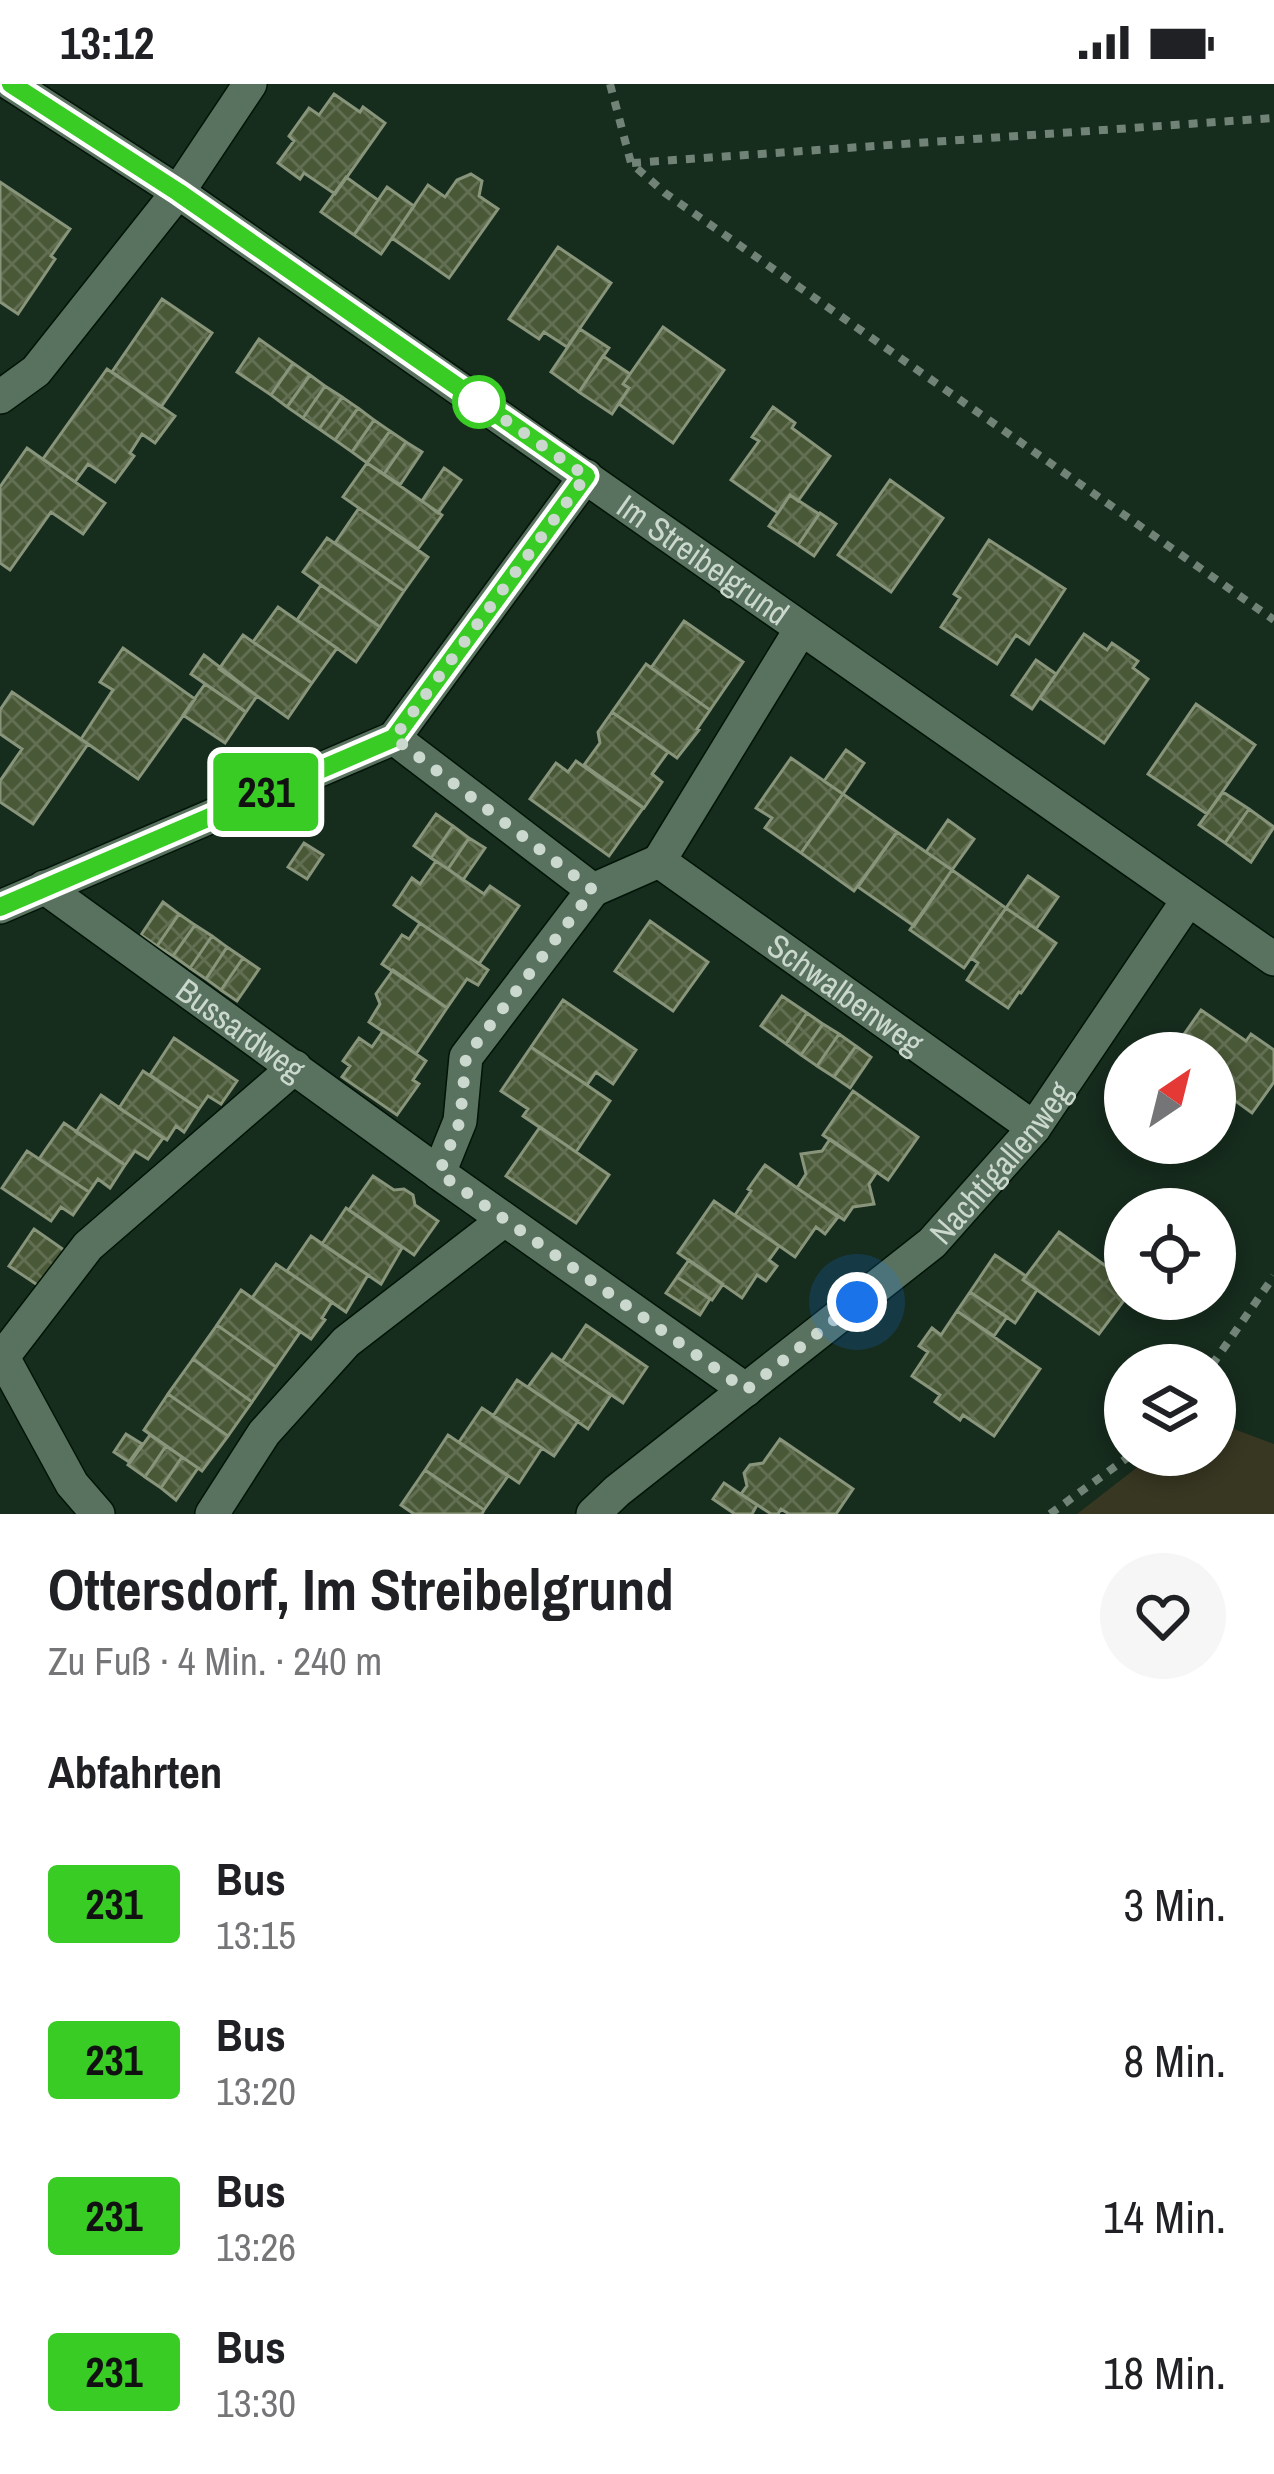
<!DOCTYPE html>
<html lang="de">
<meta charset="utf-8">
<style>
:root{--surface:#fff;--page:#f6f6f6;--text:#202124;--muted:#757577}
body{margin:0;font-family:"Archivo Narrow",sans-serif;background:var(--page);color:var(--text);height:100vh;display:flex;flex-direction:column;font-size:45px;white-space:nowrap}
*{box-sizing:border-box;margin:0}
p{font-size:39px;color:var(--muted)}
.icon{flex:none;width:66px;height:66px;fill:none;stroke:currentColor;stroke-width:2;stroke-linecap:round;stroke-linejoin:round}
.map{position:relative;height:1430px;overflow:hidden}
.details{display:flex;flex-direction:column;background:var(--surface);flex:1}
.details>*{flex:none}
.badge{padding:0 24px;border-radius:9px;font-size:42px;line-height:78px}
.needle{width:78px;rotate:35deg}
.buttons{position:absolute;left:1104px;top:948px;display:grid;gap:24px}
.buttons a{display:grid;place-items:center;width:132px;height:132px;border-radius:50%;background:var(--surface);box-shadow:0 6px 18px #0003;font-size:60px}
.you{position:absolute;width:60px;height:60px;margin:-30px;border:9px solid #fff;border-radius:50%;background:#1a73e8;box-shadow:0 0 0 18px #1a73e833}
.map>.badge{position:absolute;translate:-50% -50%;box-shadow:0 0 0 6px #fff}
h2{padding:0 48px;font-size:45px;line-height:108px}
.round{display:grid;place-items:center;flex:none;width:126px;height:126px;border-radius:63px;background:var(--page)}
.summary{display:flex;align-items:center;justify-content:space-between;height:204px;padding:0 48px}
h1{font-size:57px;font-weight:700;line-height:90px}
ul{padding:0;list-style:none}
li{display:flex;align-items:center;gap:36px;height:156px;padding:0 48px}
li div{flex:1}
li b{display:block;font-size:45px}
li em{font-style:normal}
li .badge{min-width:132px;font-weight:700;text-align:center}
.status{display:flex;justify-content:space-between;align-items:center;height:84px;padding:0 60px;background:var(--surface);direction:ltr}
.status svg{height:33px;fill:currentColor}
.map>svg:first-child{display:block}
.grass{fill:#383722}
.building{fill:url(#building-cross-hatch);stroke:#88957b;stroke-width:3}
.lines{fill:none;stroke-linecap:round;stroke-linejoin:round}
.minor-casing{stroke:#011407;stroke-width:36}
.path{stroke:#718376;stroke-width:8;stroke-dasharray:9 9;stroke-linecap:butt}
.minor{stroke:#59725f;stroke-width:33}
.line-casing{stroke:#fff;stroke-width:27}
.line{stroke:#38cc25;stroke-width:18}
.walk{stroke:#cbd8cd;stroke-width:12;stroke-dasharray:0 21.6}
.stop-dot{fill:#fff;stroke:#38cc25;stroke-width:6}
.labels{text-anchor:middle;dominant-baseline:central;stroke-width:9;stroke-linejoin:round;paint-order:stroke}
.street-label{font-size:33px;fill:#cbd8cd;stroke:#09120b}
</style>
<div class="status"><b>13:12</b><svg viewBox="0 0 49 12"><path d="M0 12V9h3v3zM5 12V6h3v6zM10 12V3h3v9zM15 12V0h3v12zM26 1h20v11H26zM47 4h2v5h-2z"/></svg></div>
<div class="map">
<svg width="1274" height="1430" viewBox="0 0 1274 1430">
<defs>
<pattern id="building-cross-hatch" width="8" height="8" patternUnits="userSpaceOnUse" patternTransform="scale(3)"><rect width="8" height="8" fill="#495837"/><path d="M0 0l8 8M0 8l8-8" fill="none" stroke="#626f53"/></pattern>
</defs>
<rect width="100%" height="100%" fill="#162c1d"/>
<path class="grass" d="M1215 1338 1274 1360V1430H1077L1153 1371H1215Z"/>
<path class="building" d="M334 10 360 28 363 23 385 39 335 110 304 89 300 95 278 79 294 57 289 52 309 24 319 31Z
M471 90 482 97 479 112 498 125 449 194 392 154 428 101 445 113 457 96Z
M346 93 378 116 354 151 321 128Z
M0 98 70 145 51 172 55 175 18 230 0 218Z
M387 103 414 122 381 170 354 151Z
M558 163 611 199 567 263 544 248 539 255 509 235Z
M162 215 212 249 161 323 112 288Z
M663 243 724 286 673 359 619 320 629 304 623 300Z
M580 245 609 264 579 308 551 288Z
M259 255 293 279 271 311 237 288Z
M603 272 630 290 623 300 629 304 612 330 579 308Z
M293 279 310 291 287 323 271 311Z
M107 285 175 332 155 359 142 350 130 369 134 372 115 398 88 380 75 398 43 375Z
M310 291 325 302 303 334 287 323Z
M325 302 342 313 319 345 303 334Z
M342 313 358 324 335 356 319 345Z
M773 323 795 339 792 344 830 372 798 417 790 411 778 429 731 396 759 357 752 353Z
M358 324 374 336 352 368 335 356Z
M374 336 390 347 367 379 352 368Z
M390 347 406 358 384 390 367 379Z
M406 358 422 368 400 401 384 390Z
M27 364 105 419 83 450 51 428 10 486 0 479V403Z
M367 379 442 431 418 465 343 413Z
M444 384 461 396 438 429 422 417Z
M890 396 943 434 891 508 838 471Z
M790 411 819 430 798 461 769 442Z
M359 424 428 473 404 507 335 459Z
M820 429 836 440 814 472 798 461Z
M327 454 404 507 380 543 303 488Z
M989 456 1065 505 1029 560 1016 551 997 580 941 543 960 514 954 510Z
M321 501 380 543 356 578 297 536Z
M278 523 337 564 312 599 253 558Z
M684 537 743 578 710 626 651 584Z
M1084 550 1107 566 1112 559 1138 577 1133 584 1148 595 1104 659 1040 614Z
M243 551 312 599 288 634 219 585Z
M123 564 195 615 138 695 81 655 113 606 100 598Z
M204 571 257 612 246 628 191 590Z
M1036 576 1056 590 1032 625 1012 611Z
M646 580 710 626 697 645 699 646 677 674 612 628Z
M205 600 246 628 225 659 183 631Z
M12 608 88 660 33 740 0 718V697L22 665 0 650V626Z
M1196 620 1255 661 1207 730 1148 690Z
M612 628 668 668 652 690 662 698 644 724 584 681 600 659 598 648Z
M846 666 864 679 843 710 824 697Z
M791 674 843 710 801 769 765 744 772 734 756 724Z
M576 677 643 724 609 772 530 715 556 679 568 688Z
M1223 708 1249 725 1225 759 1199 741Z
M843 710 897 748 854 807 801 769Z
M1249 725 1274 743 1251 778 1225 759Z
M436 730 453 742 431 774 414 762Z
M948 736 974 755 952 786 926 768Z
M453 742 469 754 448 785 431 774Z
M897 748 952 786 914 842 858 803Z
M469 754 485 764 463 796 448 785Z
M304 759 323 771 307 795 288 783Z
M436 777 484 810 490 802 519 822 479 880 394 821 412 794 420 800Z
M952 786 1006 824 964 884 910 846Z
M1028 792 1058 813 1036 845 1006 824Z
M163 818 179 830 157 862 141 851Z
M1006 824 1056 859 1021 909 1019 908 1008 924 967 896 978 879 971 874Z
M179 830 195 841 173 872 157 862Z
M650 837 708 878 673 927 615 887Z
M420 839 488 886 478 901 467 895 447 924 382 880 402 851 409 855Z
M195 841 212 852 190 884 173 872Z
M212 852 227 863 206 895 190 884Z
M227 863 243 874 221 906 206 895Z
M243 874 259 885 237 917 221 906Z
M393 886 447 924 416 970 369 938 380 920 376 910Z
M782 912 807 929 786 960 761 942Z
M563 916 636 966 613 1000 596 988 587 1001 531 963Z
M1201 926 1246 957 1251 950 1274 966V998L1252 1029 1230 1013 1217 1031 1215 1030V969H1171Z
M807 929 823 940 801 971 786 960Z
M823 940 839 950 817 982 801 971Z
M383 947 426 977 413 996 419 1000 397 1031 342 993 350 982 343 977 359 954 372 963Z
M839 950 856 962 834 993 817 982Z
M174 954 237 997 221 1020 208 1012 199 1025 150 991Z
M856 962 871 973 850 1004 834 993Z
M531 963 610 1017 576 1068 523 1032 528 1025 501 1007Z
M143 987 199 1025 184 1048 176 1042 167 1056 119 1024Z
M853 1007 918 1053 888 1096 823 1051Z
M101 1011 163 1054 148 1075 135 1067 125 1081 76 1048Z
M64 1039 125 1081 110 1104 98 1095 89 1108 39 1075Z
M540 1043 609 1091 576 1139 506 1092Z
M830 1055 877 1088 869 1100 874 1120 853 1123 844 1136 797 1104 806 1090 801 1070 822 1067Z
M27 1067 89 1108 73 1131 61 1123 51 1137 2 1104Z
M765 1081 838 1133 825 1150 816 1143 795 1173 735 1131 751 1107 748 1105Z
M373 1092 394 1106 404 1105 413 1111 415 1121 438 1137 414 1171 349 1126Z
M714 1117 779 1162 769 1176 777 1182 766 1197 757 1191 742 1214 678 1169Z
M346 1124 402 1164 381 1200 322 1160Z
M34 1145 67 1168 42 1204 9 1182Z
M1059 1148 1125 1196V1215L1099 1250 1023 1196Z
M311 1152 368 1191 346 1228 287 1187Z
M995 1171 1026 1192 1023 1196 1037 1206 1015 1239 970 1208Z
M689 1176 723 1200 712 1216 677 1193Z
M276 1180 332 1218 322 1234 325 1236 311 1255 252 1214Z
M677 1193 710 1215 700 1231 666 1209Z
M241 1206 300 1248 276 1283 217 1241Z
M970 1208 1007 1233 994 1252 957 1227Z
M957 1227 1040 1285 994 1352 963 1331 960 1336 935 1318 940 1311 912 1292 928 1268 919 1262 932 1244 941 1251Z
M217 1241 276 1283 252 1318 193 1275Z
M586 1241 647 1283 623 1319 562 1277Z
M552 1270 611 1311 588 1345 528 1303Z
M193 1275 252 1318 228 1352 168 1310Z
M517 1296 578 1337 554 1372 493 1332Z
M168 1310 228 1352 202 1387 144 1346Z
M482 1324 542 1364 519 1399 459 1358Z
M126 1350 142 1360 129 1378 114 1368Z
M150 1351 166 1362 145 1393 128 1381Z
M448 1351 508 1392 484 1426 425 1386Z
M780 1355 853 1405 836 1430H789L781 1425 778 1430H771L741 1410 747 1402 744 1389 750 1381 763 1379Z
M166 1362 182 1373 161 1404 145 1393Z
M182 1373 198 1384 176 1416 161 1404Z
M425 1386 484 1426 482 1430H414L401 1421Z
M724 1399 757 1421 752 1430H735L713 1415Z"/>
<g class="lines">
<defs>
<g id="minor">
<path id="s1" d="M11 0 178 108 1274 875"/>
<path d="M0 313 36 287 178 108 250 0"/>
<path id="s2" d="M801 545 659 777 1034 1044"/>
<path d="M394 654 593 806 466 973 460 1037 439 1089 746 1306"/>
<path id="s3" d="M44 803 439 1089"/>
<path d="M593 806 659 777"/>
<path d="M0 823 394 654 586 392"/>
<path d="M0 1268 72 1400 98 1430"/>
<path d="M2 1274 88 1162 295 983"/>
<path d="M212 1430 264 1349 346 1258 504 1136"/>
<path id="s4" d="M593 1430 617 1407 932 1159 1034 1044 1188 816"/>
</g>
</defs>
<use href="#minor" class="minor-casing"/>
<path class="path" d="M610 0 631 79 665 109 1274 536
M632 79 1274 34
M1212 1281 1274 1192
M1050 1430 1131 1371"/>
<use href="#minor" class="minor"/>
</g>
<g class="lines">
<defs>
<path id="line" d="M0 823 394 654 586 392 178 108 11 0"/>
</defs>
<use href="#line" class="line-casing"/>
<use href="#line" class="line"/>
<path class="walk" d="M479 318 475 315 586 392 394 654 593 806 466 973 460 1037 439 1089 746 1306 857 1218"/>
</g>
<circle class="stop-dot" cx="479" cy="318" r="24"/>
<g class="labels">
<g class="street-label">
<text stroke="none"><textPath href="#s1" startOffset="840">Im Streibelgrund</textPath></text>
<text stroke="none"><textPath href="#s2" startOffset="501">Schwalbenweg</textPath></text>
<text stroke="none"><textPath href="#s3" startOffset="243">Bussardweg</textPath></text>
<text stroke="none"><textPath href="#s4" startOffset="540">Nachtigallenweg</textPath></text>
</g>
</g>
</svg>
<div class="buttons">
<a><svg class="needle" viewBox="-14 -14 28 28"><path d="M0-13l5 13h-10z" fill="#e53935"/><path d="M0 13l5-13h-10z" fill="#757577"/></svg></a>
<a><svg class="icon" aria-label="locate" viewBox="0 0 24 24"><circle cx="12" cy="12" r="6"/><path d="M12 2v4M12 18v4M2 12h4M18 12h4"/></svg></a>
<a><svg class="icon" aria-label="layers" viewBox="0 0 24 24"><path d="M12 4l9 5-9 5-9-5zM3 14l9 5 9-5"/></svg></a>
</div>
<div class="you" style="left:857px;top:1218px"></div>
<b class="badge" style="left:266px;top:708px;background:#38cc25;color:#111">231</b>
</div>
<section class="details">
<div class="summary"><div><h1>Ottersdorf, Im Streibelgrund</h1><p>Zu Fuß · 4 Min. · 240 m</p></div><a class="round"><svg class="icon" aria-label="heart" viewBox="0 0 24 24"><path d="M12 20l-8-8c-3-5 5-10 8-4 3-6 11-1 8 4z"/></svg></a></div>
<h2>Abfahrten</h2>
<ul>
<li><span class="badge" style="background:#38cc25;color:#111">231</span><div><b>Bus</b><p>13:15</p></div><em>3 Min.</em></li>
<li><span class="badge" style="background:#38cc25;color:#111">231</span><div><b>Bus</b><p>13:20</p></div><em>8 Min.</em></li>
<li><span class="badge" style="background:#38cc25;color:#111">231</span><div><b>Bus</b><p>13:26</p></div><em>14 Min.</em></li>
<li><span class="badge" style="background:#38cc25;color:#111">231</span><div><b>Bus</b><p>13:30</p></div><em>18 Min.</em></li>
</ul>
</section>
